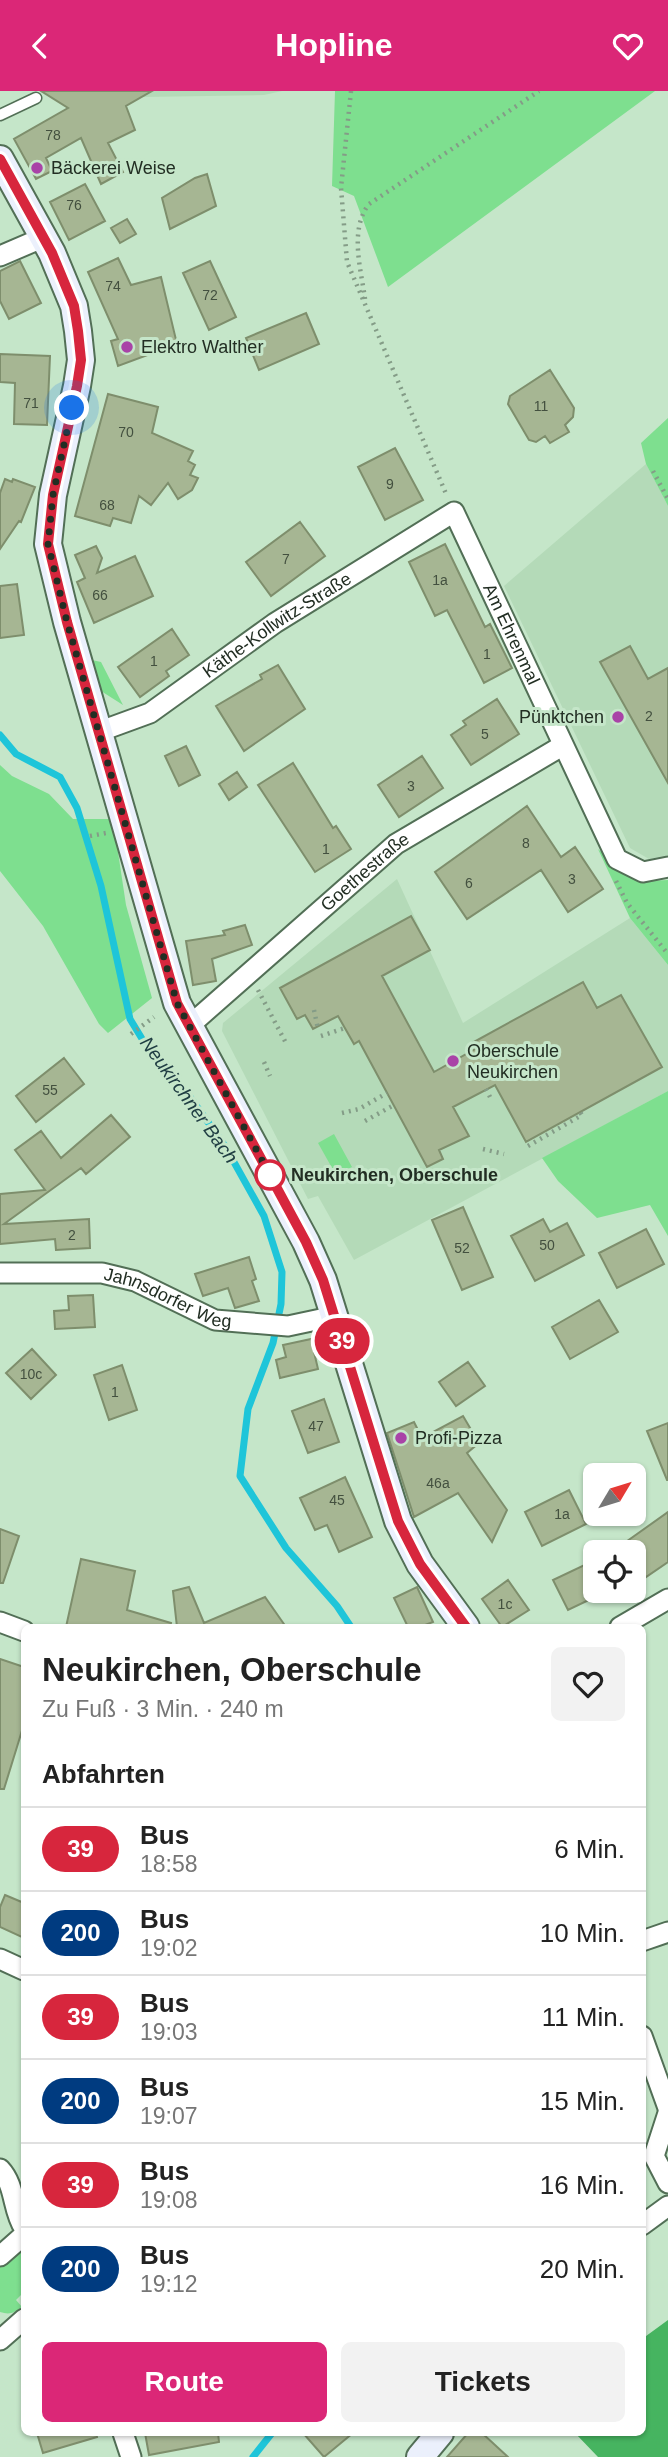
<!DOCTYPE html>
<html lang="de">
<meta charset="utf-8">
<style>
:root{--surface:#fff;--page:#f2f2f2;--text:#222;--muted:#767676;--line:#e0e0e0;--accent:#db2777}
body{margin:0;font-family:Arial,sans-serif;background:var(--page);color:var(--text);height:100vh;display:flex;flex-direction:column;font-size:26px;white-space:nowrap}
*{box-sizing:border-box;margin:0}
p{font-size:23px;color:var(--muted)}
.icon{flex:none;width:38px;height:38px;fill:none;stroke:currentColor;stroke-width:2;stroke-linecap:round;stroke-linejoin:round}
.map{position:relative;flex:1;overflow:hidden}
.panel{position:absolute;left:21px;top:1533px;width:625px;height:812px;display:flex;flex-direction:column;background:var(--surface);border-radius:10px;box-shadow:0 2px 5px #0004}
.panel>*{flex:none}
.badge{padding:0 14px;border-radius:23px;font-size:24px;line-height:46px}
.needle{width:46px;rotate:52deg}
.controls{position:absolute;left:583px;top:1372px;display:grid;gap:14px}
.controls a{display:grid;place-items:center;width:63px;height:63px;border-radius:10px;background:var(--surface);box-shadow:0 2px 5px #0004;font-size:35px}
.you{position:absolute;width:35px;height:35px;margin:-18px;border:5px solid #fff;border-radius:50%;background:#1a73e8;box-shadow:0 0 0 10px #1a73e833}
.map>.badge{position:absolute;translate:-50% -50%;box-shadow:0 0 0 4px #fff}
h2{padding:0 21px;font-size:26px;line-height:63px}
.round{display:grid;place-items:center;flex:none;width:74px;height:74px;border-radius:10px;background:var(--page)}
.overview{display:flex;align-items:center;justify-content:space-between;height:119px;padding:0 21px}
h1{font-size:33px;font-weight:700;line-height:52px}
.primary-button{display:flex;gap:14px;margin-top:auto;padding:14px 21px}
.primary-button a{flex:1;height:80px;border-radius:10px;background:var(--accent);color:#fff;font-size:28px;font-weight:700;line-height:80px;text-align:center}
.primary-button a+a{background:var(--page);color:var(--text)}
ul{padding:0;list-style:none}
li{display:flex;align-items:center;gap:21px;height:84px;padding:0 21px;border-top:2px solid var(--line)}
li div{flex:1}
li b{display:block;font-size:26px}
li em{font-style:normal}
li .badge{min-width:77px;font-weight:700;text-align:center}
header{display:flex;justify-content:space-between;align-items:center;height:91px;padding:0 21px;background:var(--accent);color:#fff;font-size:32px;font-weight:700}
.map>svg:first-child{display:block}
.built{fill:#b4dab8}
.green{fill:#7edf8f}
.forest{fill:#46b460}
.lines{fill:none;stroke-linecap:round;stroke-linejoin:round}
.stream{stroke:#1ec5d9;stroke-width:7}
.building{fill:#a6b693;stroke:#7e8e6c;stroke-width:2}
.service-casing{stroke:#526f56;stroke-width:13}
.minor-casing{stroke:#526f56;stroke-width:23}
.secondary-casing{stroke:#526f56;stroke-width:30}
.path{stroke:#849c87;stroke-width:4.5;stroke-dasharray:2 5;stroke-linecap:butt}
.service{stroke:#fff;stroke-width:10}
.minor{stroke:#fff;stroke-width:19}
.secondary{stroke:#ebf0fc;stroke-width:26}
.line-casing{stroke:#fff;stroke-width:16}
.line{stroke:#d7263d;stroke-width:10}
.walk{stroke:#222e23;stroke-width:7;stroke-dasharray:0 12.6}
.poi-dot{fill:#a943a7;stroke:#c5e6c9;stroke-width:2.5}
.stop-dot{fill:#fff;stroke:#d7263d;stroke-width:3.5}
.labels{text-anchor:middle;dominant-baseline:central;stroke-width:6;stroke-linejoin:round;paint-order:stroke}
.number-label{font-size:14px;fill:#43503f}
.poi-label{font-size:18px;fill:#222e23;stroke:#c5e6c9;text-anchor:start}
.street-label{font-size:18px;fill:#222e23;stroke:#c5e6c9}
.stop-label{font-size:18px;font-weight:bold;fill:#222e23;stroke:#c5e6c9;text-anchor:start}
.water-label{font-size:19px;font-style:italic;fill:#203e43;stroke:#c5e6c9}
</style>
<header><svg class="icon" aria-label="back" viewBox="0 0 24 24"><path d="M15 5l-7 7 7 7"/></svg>Hopline<svg class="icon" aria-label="heart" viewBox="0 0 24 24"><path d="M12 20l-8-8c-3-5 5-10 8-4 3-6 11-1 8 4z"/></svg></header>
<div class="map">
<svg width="668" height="2366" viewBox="0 0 668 2366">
<rect width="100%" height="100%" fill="#c5e6c9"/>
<path class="built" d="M143 0H282L264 4 143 6Z
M646 373 668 415V764L649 768 630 757 504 495Z
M397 788 463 932 630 827 668 874V1000L354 1169 318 1105 308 1108 222 940 223 932Z"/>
<path class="green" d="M335 0H655L388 196 354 105 332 95Z
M668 327V415L646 373 641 352Z
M92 569 101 571 123 614 101 600Z
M0 674 12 685 49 703 73 728H113L126 814 152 907 108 942 99 933 43 835 0 780Z
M598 758C622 780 634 792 668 789V874L630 827Z
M668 1000V1145L650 1114 597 1127 558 1090 542 1067Z
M334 1043 352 1076 336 1084 318 1052Z
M20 2157H24V2201L16 2209 22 2216C14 2222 10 2224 0 2221V2175Z"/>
<path class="forest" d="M668 2229V2366H598L575 2342H642V2248Z"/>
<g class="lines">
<path class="stream" d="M0 644 16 663 60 686 77 717 101 795 130 928 147 956 190 1006 225 1055 264 1125 282 1181 281 1213 273 1252 248 1318 240 1385 286 1457 337 1515 351 1536
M253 2366 272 2342"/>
</g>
<path class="building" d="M41 0H152L126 15 135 39 108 52 123 81 101 93 81 47 46 67 52 80 36 88 14 48 68 17Z
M207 83 216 115 170 138 162 107 195 87Z
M85 93 105 130 69 149 50 111Z
M127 128 136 143 120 152 111 137Z
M118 167 131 194 161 186 177 253 118 275 111 250 118 248 88 181Z
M20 170 41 212 9 228 0 210V180Z
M210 170 236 226 209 239 183 182Z
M306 222 319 253 259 279 246 247Z
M0 263 50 265 47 334 14 333 15 292 0 291Z
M550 279 574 317 573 326 565 334 569 341 550 352 545 345 536 351 529 349 508 313 510 305Z
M108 303 158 316 152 342 193 360 188 370 195 374 190 384 198 387 192 399 178 408 168 392 151 414 139 405 131 432 113 427 110 435 75 425Z
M395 357 423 409 385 429 358 376Z
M5 388 12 391 13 388 35 396 21 431 19 430 0 458V402Z
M300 431 325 465 271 505 246 471Z
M445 453 485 536 490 533 512 577 484 592 447 519 435 525 409 471Z
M96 455 102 467 97 482 135 465 153 505 94 532 77 491 85 487 75 464Z
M17 493 24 544 0 547V495Z
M172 538 189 564 166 580 169 585 140 606 118 576Z
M630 555 648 588 668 577V692L600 571Z
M278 574 305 618 244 660 216 615 262 588 260 584Z
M497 608 519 643 471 674 451 644 466 634 463 630Z
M186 655 200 684 179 695 165 665Z
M422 665 443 697 399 726 378 694Z
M293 672 333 737 336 735 351 758 315 781 258 694Z
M237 681 247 696 229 709 219 693Z
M527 715 561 766 575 756 603 798 568 821 541 779 467 828 435 781Z
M411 825 430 859 382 885 434 981 475 958 472 952 583 891 597 917 621 904 662 976 526 1051 495 994 453 1016 469 1045 439 1059 443 1068 427 1076 359 950 354 953 338 925 313 938 305 924 297 928 280 897Z
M245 834 252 854 212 868 216 890 193 894 186 850 225 844 223 840Z
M64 967 84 993 36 1031 16 1005Z
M111 1024 130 1046 86 1083 81 1077 4 1133 89 1128 90 1157 56 1159 55 1148 0 1153V1103L45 1099 15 1059 41 1040 61 1067Z
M463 1116 493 1186 462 1199 432 1129Z
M543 1128 550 1141 567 1132 584 1164 535 1190 511 1145Z
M646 1138 664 1173 617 1197 599 1162Z
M249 1166 256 1188 252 1190 259 1210 235 1217 228 1197 203 1205 195 1183Z
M93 1204 95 1236 55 1238 54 1220 69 1219 68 1205Z
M599 1209 618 1241 570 1268 552 1236Z
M311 1248 318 1278 280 1287 276 1269 286 1266 283 1254Z
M32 1258 56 1284 31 1308 6 1282Z
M468 1271 485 1295 456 1315 439 1291Z
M122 1274 137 1319 109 1329 94 1284Z
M324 1308 339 1351 308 1362 292 1320Z
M463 1325 479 1352 467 1362 507 1419 492 1451 458 1402 414 1426 387 1342 414 1331 422 1347Z
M668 1332V1389H667L647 1340Z
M345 1386 372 1446 339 1461 327 1434 315 1439 300 1407Z
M569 1399 586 1433 542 1455 525 1421Z
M668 1421V1471L646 1486 634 1469V1461H628L623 1453Z
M0 1438 19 1445 3 1492H0Z
M81 1468 135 1480 127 1519 171 1532 170 1536H66Z
M595 1469V1506L568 1519 553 1489Z
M508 1489 529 1519 502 1536 482 1508Z
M189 1496 204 1532 265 1506 286 1536H177L173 1500Z
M417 1496 433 1531 420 1536H408L394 1507Z
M0 1568 24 1576V1633L4 1698H0Z
M5 1804 24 1812V1847L0 1836V1816Z
M37 2342H96L97 2346 43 2362Z
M145 2342H218L219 2351 149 2364Z
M303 2342H353L324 2366Z
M468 2342H482L508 2366H447Z"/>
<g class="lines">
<defs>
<path id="service" d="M0 24 36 7"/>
<g id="minor">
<path d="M0 165 42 147"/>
<path id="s1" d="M98 641 150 622 275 532 454 421 617 768 643 781 668 776"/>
<path id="s2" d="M189 935 396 753 562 655"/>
<path id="s3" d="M0 1182H102L135 1190 215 1229 288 1235 335 1225"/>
<path d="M0 1531 24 1540"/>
<path d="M620 1536 668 1508"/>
<path d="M642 1850 668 1841"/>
<path d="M0 1868 24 1879"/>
<path d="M642 1945 668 2017"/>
<path d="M668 2022 654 2065 668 2092"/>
<path d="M0 2078C16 2095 12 2119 24 2137"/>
<path d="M642 2134 668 2115"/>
<path d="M0 2165 24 2144"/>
<path d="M0 2249 24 2228"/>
<path d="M123 2342 131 2366"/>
</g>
<path id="secondary" d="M0 68 52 162 74 215 78 240 81 269 77 295 53 404 48 453 67 531 177 912 306 1151 323 1189 398 1430 420 1473 466 1536
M420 2366 440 2342"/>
</defs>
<use href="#service" class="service-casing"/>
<use href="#minor" class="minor-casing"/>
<use href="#secondary" class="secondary-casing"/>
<path class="path" d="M351 0 341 97 347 171 447 405
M365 208C361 178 349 139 369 113L539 0
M653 380 668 408
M90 745 106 742
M616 790 627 812 668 863
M258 899 287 954
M314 919 318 938
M131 943 154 926
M321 945 345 937
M264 971 270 985
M486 998 490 1006
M342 1022 359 1018 387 1002
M365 1030 394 1014
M528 1055 582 1024 580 1021
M483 1058 504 1063"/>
<use href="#service" class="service"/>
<use href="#minor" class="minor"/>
<use href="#secondary" class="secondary"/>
</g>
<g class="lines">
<defs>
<path id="line" d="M0 68 52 162 74 215 78 240 81 269 77 295 53 404 48 453 67 531 177 912 306 1151 323 1189 398 1430 420 1473 466 1536"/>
</defs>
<use href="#line" class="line-casing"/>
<use href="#line" class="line"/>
<path class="walk" d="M72 317 53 404 48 453 67 531 177 912 270 1084"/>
</g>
<g class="poi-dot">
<circle cx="37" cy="77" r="7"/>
<circle cx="127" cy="256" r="7"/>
<circle cx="618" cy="626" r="7"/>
<circle cx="453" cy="970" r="7"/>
<circle cx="401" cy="1347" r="7"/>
</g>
<circle class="stop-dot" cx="270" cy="1084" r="14"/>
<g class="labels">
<g class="number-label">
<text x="53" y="44">78</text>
<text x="74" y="114">76</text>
<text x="113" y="195">74</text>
<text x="210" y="204">72</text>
<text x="31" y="312">71</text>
<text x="541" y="315">11</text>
<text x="126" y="341">70</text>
<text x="390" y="393">9</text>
<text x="107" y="414">68</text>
<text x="286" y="468">7</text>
<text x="440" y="489">1a</text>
<text x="100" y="504">66</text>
<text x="487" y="563">1</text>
<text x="154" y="570">1</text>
<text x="649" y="625">2</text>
<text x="485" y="643">5</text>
<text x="411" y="695">3</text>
<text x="526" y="752">8</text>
<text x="326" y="758">1</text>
<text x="572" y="788">3</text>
<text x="469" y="792">6</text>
<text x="50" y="999">55</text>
<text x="72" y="1144">2</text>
<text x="547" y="1154">50</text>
<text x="462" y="1157">52</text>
<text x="31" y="1283">10c</text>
<text x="115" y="1301">1</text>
<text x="316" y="1335">47</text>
<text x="438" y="1392">46a</text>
<text x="337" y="1409">45</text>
<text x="562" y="1423">1a</text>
<text x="505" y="1513">1c</text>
</g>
<g class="poi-label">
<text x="51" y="77">Bäckerei Weise</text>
<text x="141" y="256">Elektro Walther</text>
<text x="604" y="626" text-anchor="end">Pünktchen</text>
<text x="467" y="960">Oberschule<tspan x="467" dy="21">Neukirchen</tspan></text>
<text x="415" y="1347">Profi-Pizza</text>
</g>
<g class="street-label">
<text stroke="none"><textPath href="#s1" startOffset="210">Käthe-Kollwitz-Straße</textPath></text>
<text stroke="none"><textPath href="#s1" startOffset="555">Am Ehrenmal</textPath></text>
<text stroke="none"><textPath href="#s2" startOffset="234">Goethestraße</textPath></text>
<text stroke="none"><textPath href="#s3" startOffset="173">Jahnsdorfer Weg</textPath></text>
</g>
<g class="stop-label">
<text x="291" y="1084">Neukirchen, Oberschule</text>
</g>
<g class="water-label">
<text transform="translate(189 1009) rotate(54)">Neukirchner Bach</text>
</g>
</g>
</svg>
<div class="controls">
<a><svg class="needle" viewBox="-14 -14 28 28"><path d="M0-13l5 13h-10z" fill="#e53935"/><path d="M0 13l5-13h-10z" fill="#767676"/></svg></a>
<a><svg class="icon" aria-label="locate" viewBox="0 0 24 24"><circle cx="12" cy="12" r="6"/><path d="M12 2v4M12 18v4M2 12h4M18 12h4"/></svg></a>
</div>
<div class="you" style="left:72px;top:317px"></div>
<b class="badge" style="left:342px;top:1250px;background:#d7263d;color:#fff">39</b>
<section class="panel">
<div class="overview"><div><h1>Neukirchen, Oberschule</h1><p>Zu Fuß · 3 Min. · 240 m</p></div><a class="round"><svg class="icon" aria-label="heart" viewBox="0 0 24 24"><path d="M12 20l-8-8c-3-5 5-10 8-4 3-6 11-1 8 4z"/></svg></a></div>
<h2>Abfahrten</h2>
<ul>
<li><span class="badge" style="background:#d7263d;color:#fff">39</span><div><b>Bus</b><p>18:58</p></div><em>6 Min.</em></li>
<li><span class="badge" style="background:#003b80;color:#fff">200</span><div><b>Bus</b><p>19:02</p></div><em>10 Min.</em></li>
<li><span class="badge" style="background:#d7263d;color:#fff">39</span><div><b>Bus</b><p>19:03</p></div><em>11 Min.</em></li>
<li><span class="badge" style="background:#003b80;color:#fff">200</span><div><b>Bus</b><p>19:07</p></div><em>15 Min.</em></li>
<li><span class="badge" style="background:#d7263d;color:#fff">39</span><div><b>Bus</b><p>19:08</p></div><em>16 Min.</em></li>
<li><span class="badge" style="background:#003b80;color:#fff">200</span><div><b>Bus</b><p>19:12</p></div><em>20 Min.</em></li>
</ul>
<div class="primary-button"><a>Route</a><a>Tickets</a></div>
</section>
</div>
